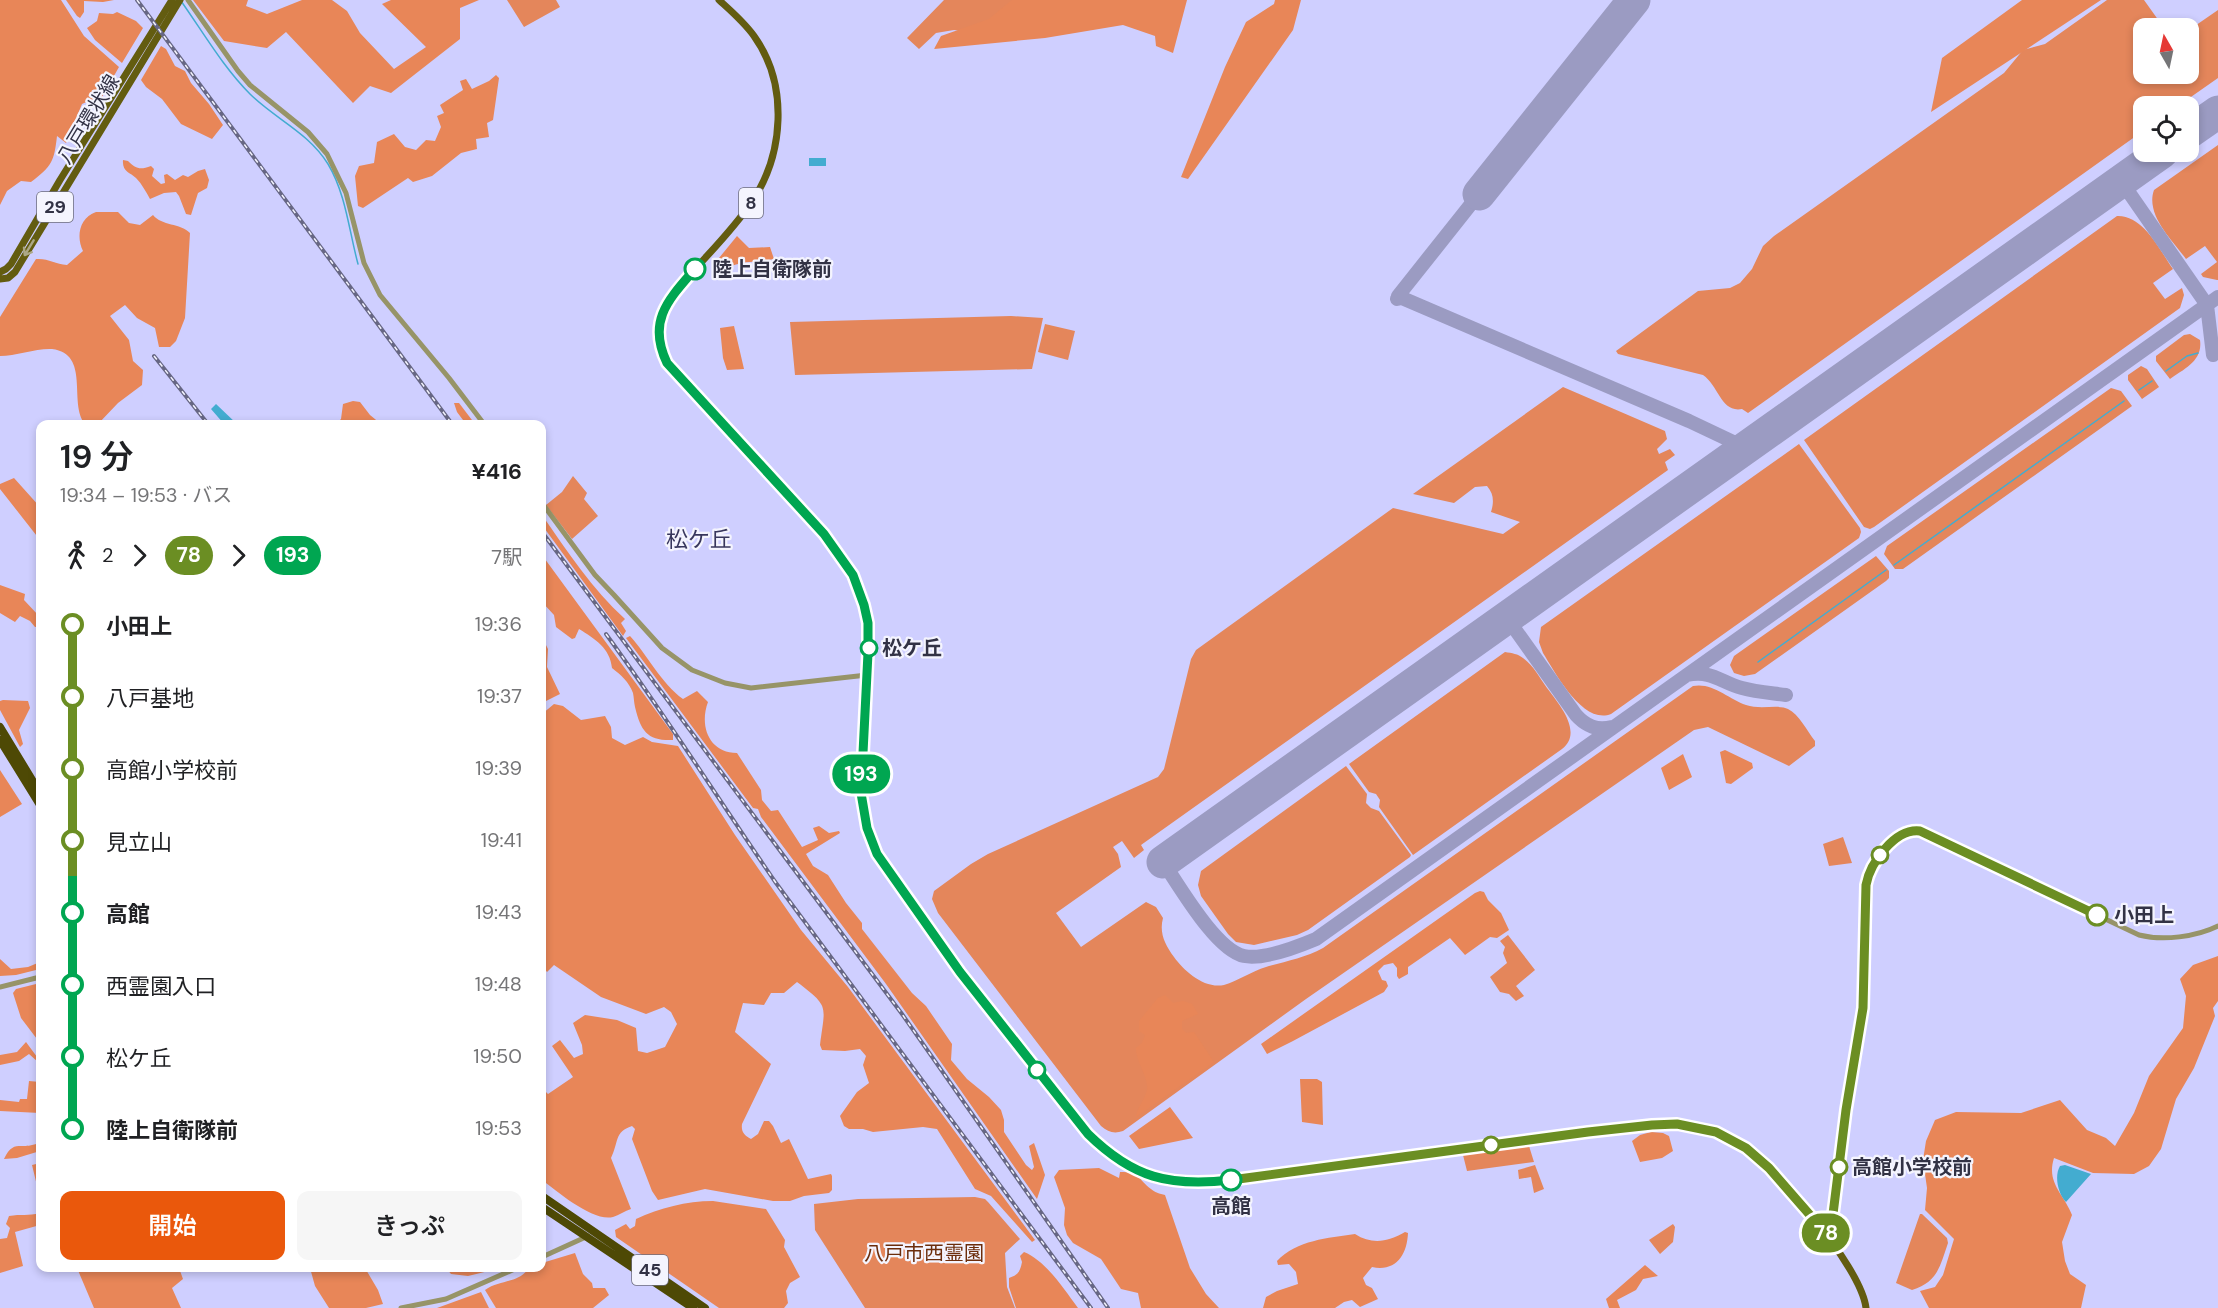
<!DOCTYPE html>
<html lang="ja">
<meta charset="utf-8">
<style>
:root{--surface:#fff;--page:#f6f6f6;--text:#202124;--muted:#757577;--accent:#ea580c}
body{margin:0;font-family:"DM Sans","Noto Sans JP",sans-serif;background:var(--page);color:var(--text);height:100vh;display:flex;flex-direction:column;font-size:22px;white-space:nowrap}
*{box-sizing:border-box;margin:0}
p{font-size:20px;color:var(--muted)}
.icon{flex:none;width:33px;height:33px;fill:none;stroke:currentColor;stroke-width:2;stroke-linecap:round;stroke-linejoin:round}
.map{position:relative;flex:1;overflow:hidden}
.drawer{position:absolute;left:36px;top:420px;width:510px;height:852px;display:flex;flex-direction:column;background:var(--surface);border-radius:12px;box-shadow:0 3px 9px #0003}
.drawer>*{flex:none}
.badge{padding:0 12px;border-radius:20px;font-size:21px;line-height:39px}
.needle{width:39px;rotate:351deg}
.tools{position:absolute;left:2133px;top:18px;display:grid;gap:12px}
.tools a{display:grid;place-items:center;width:66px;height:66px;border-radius:12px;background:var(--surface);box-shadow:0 3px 9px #0003;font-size:30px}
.map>.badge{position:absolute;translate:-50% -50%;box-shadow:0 0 0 3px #fff}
.legs{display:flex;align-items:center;gap:9px;height:66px;padding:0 24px;font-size:20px}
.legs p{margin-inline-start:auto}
.summary{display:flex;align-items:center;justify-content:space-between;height:102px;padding:0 24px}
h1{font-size:33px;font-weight:600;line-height:45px}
.action{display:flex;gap:12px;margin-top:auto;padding:12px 24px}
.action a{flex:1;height:69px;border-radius:12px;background:var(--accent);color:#fff;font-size:24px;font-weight:600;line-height:69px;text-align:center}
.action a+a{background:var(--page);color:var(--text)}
ul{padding:0 24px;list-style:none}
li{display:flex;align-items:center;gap:21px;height:72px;font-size:22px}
li i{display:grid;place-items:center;width:9px;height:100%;margin:0 8px;background:currentColor}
li i::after{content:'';width:15px;height:15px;margin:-8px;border:4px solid;border-radius:50%;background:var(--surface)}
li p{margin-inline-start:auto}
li:first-child i{background:linear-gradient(#0000 50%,currentColor 0)}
li:last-child i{background:linear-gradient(currentColor 50%,#0000 0)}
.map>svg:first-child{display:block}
.green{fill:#e4865b}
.forest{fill:#e88658}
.water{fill:#43acd0}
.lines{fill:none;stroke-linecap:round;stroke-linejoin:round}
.stream{stroke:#43acd0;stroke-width:1.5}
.taxiway{stroke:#9b9bc2;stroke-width:14}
.runway{stroke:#9b9bc2;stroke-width:33}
.minor{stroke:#979468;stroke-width:5}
.major{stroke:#635c10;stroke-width:7}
.highway{stroke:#4e4905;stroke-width:8}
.rail-casing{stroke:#676784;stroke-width:4}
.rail{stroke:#f4f4fe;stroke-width:1.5;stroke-dasharray:4.5;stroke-linecap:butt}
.oneway{stroke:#aca887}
.line-1-casing{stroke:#fff;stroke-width:14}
.line-2-casing{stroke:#fff;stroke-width:14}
.line-1{stroke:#6b8e23;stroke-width:9}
.line-2{stroke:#00a651;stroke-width:9}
.stop-2-dot{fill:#fff;stroke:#00a651;stroke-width:3}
.stop-1-dot{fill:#fff;stroke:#6b8e23;stroke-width:3}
.labels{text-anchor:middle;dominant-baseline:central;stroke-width:4.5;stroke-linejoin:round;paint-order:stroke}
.shield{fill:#f4f4fe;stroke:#6c6c7c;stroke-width:1.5}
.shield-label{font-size:18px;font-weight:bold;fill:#323245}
.street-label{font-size:20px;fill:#323245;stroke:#f4f4fe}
.stop-label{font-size:20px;font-weight:bold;fill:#323245;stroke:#f4f4fe;text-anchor:start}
.park-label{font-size:20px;fill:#6c2d0c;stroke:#f4f4fe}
.quarter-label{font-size:22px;fill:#38375d;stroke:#f4f4fe}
</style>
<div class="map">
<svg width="2218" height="1308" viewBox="0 0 2218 1308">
<rect width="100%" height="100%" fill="#cfcfff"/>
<path class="green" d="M507 0H556L560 7 524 27Z
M944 0H1014L995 20 963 31 954 30 936 33 919 49 907 38Z
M2107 0H2144L2164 28H2144V74H2188L2189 30 2218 10V78L2178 106H2144L2143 131 1748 413 1742 409C1721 413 1719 386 1703 375L1618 354 1616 351 1698 291 1730 288 1740 283 1752 269 1763 246 1774 236 2004 73 2023 50 2045 44Z
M2218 145V280H2217L2203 277 2201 274 2217 262 2205 246 2186 259C2173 241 2145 215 2154 190Z
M2117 216C2144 215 2160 251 2173 269L2153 283 2165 299 2182 288 2184 295 2180 308 1874 527 1870 529 1864 527 1804 440Z
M1011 316 1043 318 1032 369 795 375 790 322Z
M1045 324 1075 331 1068 360 1038 352Z
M2190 334 2200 340C2203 361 2184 369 2170 379L2156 361V356L2184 335Z
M2141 366 2147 369 2159 387 2142 399 2128 380V375Z
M1563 387 1665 431 1667 439 1657 449 1659 454 1670 449 1675 455 1665 462 1668 470 1141 845 1144 850 1134 858 1122 841 1113 847 1118 854 1121 867 1056 913 1081 947 1146 902 1156 907 1163 918C1159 933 1165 945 1174 957 1184 971 1204 989 1224 985 1238 981 1252 971 1266 967 1286 961 1305 958 1323 948L1693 686C1712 682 1729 699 1746 705 1760 710 1779 704 1788 709 1799 714 1807 731 1815 741V746L1789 766 1708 727 1694 730 1306 999 1123 1131C1114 1134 1108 1132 1101 1126L938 913 932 899 934 891 971 864 988 854 1158 777 1164 769 1191 659 1196 650 1393 508 1503 534 1520 522 1491 512C1494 502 1494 494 1487 486L1475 487 1454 503 1413 494Z
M2111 388 2121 391 2132 406 1903 569H1895L1884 554 1887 546Z
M1799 444 1860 528 1861 532 1859 538 1611 714C1583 725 1556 674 1543 653L1539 642 1541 627Z
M573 476 587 493 584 499 598 516 572 539 546 505 562 492Z
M1876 556 1889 571V578L1886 581 1755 674 1744 676 1734 673 1730 665 1734 656Z
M1505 652C1512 653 1518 654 1523 658 1533 665 1540 678 1547 688 1558 703 1584 732 1562 749L1413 855 1379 807 1380 800 1376 794 1369 792 1349 764Z
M1346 766 1367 794 1366 803 1371 808 1379 811 1411 855 1410 857 1308 930 1297 935 1254 945 1236 942 1228 934 1201 896 1198 885 1201 871Z
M1843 837 1852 863 1829 866 1823 844Z
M1508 935 1535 970 1516 986 1524 996 1516 1001 1509 994 1500 992 1490 977 1507 963 1503 953 1505 947 1500 941Z
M1529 1146 1534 1162 1467 1171 1463 1155Z
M1535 1165 1544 1189 1534 1193 1531 1177 1519 1179 1518 1170Z
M975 1197 985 1199 988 1202 1020 1239 1005 1253 1007 1287 1015 1308H865L815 1230 814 1204 858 1199Z
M1920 1214H1922L1947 1238 1948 1243C1940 1266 1938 1282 1912 1290L1896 1283Z
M1673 1224 1675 1227 1673 1242 1660 1254 1649 1240Z"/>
<path class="forest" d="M0 0H61L84 36 119 67 98 104 91 100 82 104 66 143 57 136C54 162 52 166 31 182L21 181 7 191 0 205Z
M66 0H114L103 2 84 1V12L80 18 77 16Z
M193 0H248L246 6 267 14 302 0H332L347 11 360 33 394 69 426 47 382 4 391 0H479L460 8V39L391 93 370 86 353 103 286 32 267 48 224 41Z
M1012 0H1187L1173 53 1156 46 1155 36 1123 25 1045 38 934 49 941 36 989 19Z
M1275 0H1301L1293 30 1188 179 1181 177 1225 67 1246 22 1274 4Z
M2022 0H2101L1931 112 1942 58Z
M117 12 136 21 143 28 122 63 95 40 87 28 97 21 99 13 113 14Z
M161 46 166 49 175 66 185 71 191 83 209 104 223 125 212 139 181 124 162 99 146 87 141 80Z
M496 75 499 78 493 120 487 123 489 137 476 139 477 149 461 153 432 176 413 182 408 178 363 208 358 206 355 176 359 166 374 163 377 142 394 134 405 147 416 150 426 140 435 141 441 127 437 116 444 113 440 105 463 90 460 81 466 79 472 89 489 81Z
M123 160 128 161C136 169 140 170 151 166L154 169 152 176 161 184 165 183 164 175 167 174 175 180 183 175 188 177 198 171 205 169 209 180 207 188 198 193 191 215 186 214 179 196 176 192 164 193 150 199C146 192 142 184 136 178 130 172 122 172 123 160Z
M96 212H118L129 223 140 225 153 215C162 226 180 223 190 233L185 318 176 341 170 347H159L155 328 137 318 125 305 110 316 129 340 133 361 143 370 142 385 118 403 98 424H85C68 403 91 354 52 349 37 348 16 356 0 356V317L36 259C48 258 55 264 67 265L83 251C76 237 79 218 96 212Z
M737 236 749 248 770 247 774 259C756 263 736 260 721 272L718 268 719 258Z
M734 326 744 369 727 370 723 358 720 328Z
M353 401 360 402 370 415 381 424H336L341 419 343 404Z
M454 403H459L475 424H466L457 412Z
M14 478 40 507V540L0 489V484Z
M542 515C567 551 592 589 625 619L621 623 626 631 623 636 542 525Z
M542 555 673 734V740C648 741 641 732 635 707 634 703 634 698 633 693 629 682 621 675 612 668 610 648 595 639 579 629L575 638 572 639 556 627 554 615 542 602Z
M0 585 25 594 24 600 39 616V627H35L30 621 20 616 15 622 0 613Z
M630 636C648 656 661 683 683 699L697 691 708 702C699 726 709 753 737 753L761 790 762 800 771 811 778 810 802 847 818 840 813 828 819 826 829 833 839 831 840 833 806 854 813 866 828 875 846 903 862 923V929L912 993 926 1006 952 1044 951 1060 967 1079 989 1097 1001 1110 1004 1120V1132L1026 1165 1032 1170 1034 1167 1029 1146 1034 1143 1045 1175 1037 1199 886 984 761 817 758 809 753 808 626 638Z
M542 637 548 649 547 667 560 694 542 703Z
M3 700 28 701 30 708 19 730 23 744 20 747 0 710V701Z
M554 704 563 706 581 720 605 716 611 727 612 738 625 745 643 737 652 742 678 746 735 835 801 930 848 987 1035 1240 1032 1242 991 1196 975 1189 937 1129 923 1127 873 1132 863 1129H849L844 1126 840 1116 857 1092 869 1083 863 1065 866 1056 860 1049 845 1051 822 1050 820 1045C825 1005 830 1007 797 982L784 993H771L764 1005 743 1003 735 1032 771 1064 742 1124C741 1132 744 1135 751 1139L758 1134 764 1121H769L773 1126 781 1143 789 1139 808 1179 831 1174 832 1176V1190L829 1193 804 1196 790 1201H773L705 1189 658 1200 652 1191 632 1139 635 1129 632 1126C614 1132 619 1142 611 1158L631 1209C625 1211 619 1215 613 1217 593 1222 558 1192 542 1180V1088L548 1094 573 1077 552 1046 560 1040 574 1058 583 1054 582 1045 573 1023 585 1015 617 1020 636 1028 638 1051 647 1053 665 1047 677 1024 671 1012 664 1007 646 1014 601 997 554 965 547 972 542 966V714Z
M1725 750 1752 763 1753 768 1731 784 1726 783 1720 752Z
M1683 754 1692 777 1669 790 1661 768Z
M0 770 22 804 0 817Z
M1480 891 1484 892 1488 900 1501 913 1509 930 1497 938 1490 937 1465 955 1450 938 1408 967V974L1399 979 1397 976V968L1393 963 1384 965 1378 971 1382 980 1386 981 1388 986 1384 992 1293 1041 1267 1054 1261 1044 1475 893Z
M2218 956V1001L2213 1008 2215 1016 2194 1068 2176 1099 2161 1149 2149 1166 2134 1174 2093 1173 2054 1158C2046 1183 2064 1194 2072 1215L2062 1242 2065 1261 2070 1274 2086 1285 2081 1308H1929L1920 1291 1935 1287 1943 1275 1954 1239 1925 1210 1927 1188 1923 1160 1926 1141 1935 1120 1956 1112 2021 1113 2060 1100 2087 1130 2106 1138 2115 1146 2134 1113 2149 1076 2183 1028 2186 996 2180 979 2193 965Z
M0 959 11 969 28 967 40 962V969L16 975 0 976Z
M40 983V1007L36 1010 40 1027V1043L21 1018 13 993 16 989Z
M1165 995 1173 1003 1183 1001 1192 1004 1198 1014 1182 1021V1029L1186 1033 1194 1032 1214 1062 1136 1117C1137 1107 1145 1100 1147 1090 1149 1077 1136 1063 1136 1048L1142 1043 1145 1035 1139 1031V1021L1158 998Z
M26 1042 40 1061 38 1062 29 1054 19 1061 0 1065V1055L17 1052Z
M1300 1079H1317L1322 1082 1323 1125 1302 1122Z
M29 1081 40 1082V1113L0 1111V1100L19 1102 20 1099H27Z
M1170 1107 1193 1138 1139 1149 1129 1136Z
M1651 1132 1663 1133 1669 1136 1673 1151 1662 1158 1640 1162 1632 1141 1640 1135Z
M40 1142V1151L17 1158 4 1159C14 1137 22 1152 40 1142Z
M40 1163V1198L32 1165Z
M1099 1168 1119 1178 1120 1172C1140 1172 1138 1179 1151 1189 1154 1192 1160 1194 1165 1195L1190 1268 1206 1294 1219 1308H1141L1138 1293 1121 1289 1101 1259 1073 1243 1067 1235 1064 1225 1065 1208 1054 1177 1059 1170Z
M713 1201 766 1209 785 1240 784 1247 800 1277 790 1283 786 1291 788 1303 784 1308H719L616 1237 615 1230 626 1224 630 1229 635 1226 636 1219C660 1208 686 1201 713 1201Z
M40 1213V1225L15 1232 23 1266 0 1273V1239L7 1238 10 1228 6 1224 9 1216C21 1214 28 1216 40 1213Z
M1405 1232 1408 1233C1407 1255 1396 1272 1372 1267L1363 1278 1366 1285 1372 1288 1378 1299 1360 1307 1352 1300 1344 1302 1335 1308H1263L1266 1297 1277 1291 1298 1284 1296 1272 1289 1264 1278 1265 1277 1261C1297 1240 1328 1238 1355 1234 1372 1245 1388 1242 1405 1232Z
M1024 1252C1046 1261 1064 1289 1078 1308H1016L1009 1287V1278C1018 1275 1020 1272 1022 1262L1020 1256Z
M575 1253 583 1274 592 1283 593 1288H605L609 1295 593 1308H496L485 1290C501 1279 518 1284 529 1268H542V1263Z
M1645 1265 1658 1276 1643 1279 1636 1290 1617 1300 1620 1308H1609L1606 1299Z
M77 1268H179L183 1279 172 1288 181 1308H94Z
M310 1268H365L378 1290 383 1304 366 1308H329L315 1286Z
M446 1268H501L468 1276 451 1274Z
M481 1292 489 1308H437Z"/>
<path class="water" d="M809 158H826V166H809Z
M216 404 237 424H224L211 409Z
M2065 1165 2091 1174 2066 1202C2058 1194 2054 1176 2060 1166Z"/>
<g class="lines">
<path class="stream" d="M181 1C203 32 223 67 250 94 275 119 308 132 328 164 346 194 349 231 358 264
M2166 371 2187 356 2198 353
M2139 390 2152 381
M1894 565 2124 401
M1758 662 1886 570"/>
<path class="taxiway" d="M2121 181 2207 305 2213 355
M1398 296 1479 194
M1397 299 1402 298 1689 421 1746 448
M1507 618 1576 715C1586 726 1597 731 1612 727
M1687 675C1712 670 1720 682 1742 688 1756 692 1772 693 1786 695
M1163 862C1180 887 1216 950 1244 956 1264 960 1297 947 1316 939L2218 297"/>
<path class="runway" d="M2188 133 2218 112
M1479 194 1634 0
M1163 862 2162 152"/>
<path class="minor" d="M188 0 238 71 250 85 308 132 327 154 346 193 364 263 380 295 449 378 484 424
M542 503 595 575 614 595 662 648 692 670 725 683 751 688 867 675
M0 987 40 977
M1830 1238 1846 1110 1863 1008 1866 885C1871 863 1895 828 1920 831L2139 935C2163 941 2196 937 2218 926
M542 1257 588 1236
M401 1308 446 1299 517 1268"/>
<path class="major" d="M719 0C731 11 744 22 754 36 789 85 784 155 751 203 726 240 691 269 666 305 655 330 658 351 675 374 704 406 735 438 765 470 811 518 867 568 869 640 870 711 847 782 876 851 887 878 910 902 927 926 978 997 1033 1066 1088 1134 1124 1169 1153 1182 1203 1183L1652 1125C1679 1123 1708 1126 1732 1140 1770 1161 1861 1265 1866 1308
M0 272 6 269 11 264 60 180 172 0
M0 279 8 278 15 272 180 0"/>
<path class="highway" d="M0 727 40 793
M0 740 40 805
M542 1196 705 1308
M542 1207 693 1308"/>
<defs>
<path id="rail" d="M137 0 452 424
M154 356 208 424
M542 532 902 1014 1108 1308
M606 634C665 715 719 800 776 883L1091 1308"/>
</defs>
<use href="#rail" class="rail-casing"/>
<use href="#rail" class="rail"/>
</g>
<defs><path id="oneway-shaft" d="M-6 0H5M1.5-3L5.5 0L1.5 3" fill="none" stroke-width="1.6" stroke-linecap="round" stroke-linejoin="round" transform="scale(1.5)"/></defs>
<use class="oneway" href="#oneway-shaft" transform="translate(29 248) rotate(121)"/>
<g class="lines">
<defs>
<path id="line-1" d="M1231 1180 1588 1132 1652 1125 1677 1124 1716 1132 1746 1148 1769 1168 1830 1238 1846 1110 1863 1008 1866 885C1870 863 1895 828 1920 831L2097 915"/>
<path id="line-2" d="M695 269C668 300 647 321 667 363L824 534 853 575 864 605 868 623V653L861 793 867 828 877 854 960 972 1088 1134C1133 1178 1169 1187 1231 1180"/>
</defs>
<use href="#line-1" class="line-1-casing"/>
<use href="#line-2" class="line-2-casing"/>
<use href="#line-1" class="line-1"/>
<use href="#line-2" class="line-2"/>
</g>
<g class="stop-2-dot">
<circle cx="695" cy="269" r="10"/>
<circle cx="869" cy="648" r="8"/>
<circle cx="1037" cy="1070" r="8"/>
<circle cx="1231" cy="1180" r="10"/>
</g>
<g class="stop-1-dot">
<circle cx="1880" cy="855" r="8"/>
<circle cx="2097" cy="915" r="10"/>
<circle cx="1491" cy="1145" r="8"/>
<circle cx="1839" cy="1167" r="8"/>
</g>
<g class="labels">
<g class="shield">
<rect x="739" y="188" width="24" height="30" rx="4.5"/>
<rect x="37" y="192" width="36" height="30" rx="4.5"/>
<rect x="632" y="1255" width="36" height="30" rx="4.5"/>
</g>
<g class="shield-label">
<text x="751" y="203">8</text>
<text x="55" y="207">29</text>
<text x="650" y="1270">45</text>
</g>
<g class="street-label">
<text transform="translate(88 119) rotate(-59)">八戸環状線</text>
</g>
<g class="stop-label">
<text x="712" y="269">陸上自衛隊前</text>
<text x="882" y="648">松ケ丘</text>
<text x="2114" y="915">小田上</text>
<text x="1852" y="1167">高館小学校前</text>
<text x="1231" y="1206" text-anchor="middle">高館</text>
</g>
<g class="park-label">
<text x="924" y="1253">八戸市西霊園</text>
</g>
<g class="quarter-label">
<text x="699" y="539">松ケ丘</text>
</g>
</g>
</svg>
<div class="tools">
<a><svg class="needle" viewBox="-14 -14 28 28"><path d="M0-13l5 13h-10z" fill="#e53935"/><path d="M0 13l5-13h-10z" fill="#757577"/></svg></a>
<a><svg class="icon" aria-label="locate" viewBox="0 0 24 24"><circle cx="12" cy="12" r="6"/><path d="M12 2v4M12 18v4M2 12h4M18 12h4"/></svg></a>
</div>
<b class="badge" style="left:1826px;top:1233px;background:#6b8e23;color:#fff">78</b>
<b class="badge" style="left:861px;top:774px;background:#00a651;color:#fff">193</b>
<section class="drawer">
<div class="summary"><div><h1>19 分</h1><p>19:34 – 19:53 · バス</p></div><b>¥416</b></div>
<div class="legs"><svg class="icon" aria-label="walk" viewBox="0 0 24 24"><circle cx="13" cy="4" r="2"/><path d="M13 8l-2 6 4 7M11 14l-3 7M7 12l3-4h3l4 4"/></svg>2<svg class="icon" aria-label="forward" viewBox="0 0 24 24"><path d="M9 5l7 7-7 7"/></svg><b class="badge" style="background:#6b8e23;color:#fff">78</b><svg class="icon" aria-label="forward" viewBox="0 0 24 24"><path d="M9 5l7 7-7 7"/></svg><b class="badge" style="background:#00a651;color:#fff">193</b><p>7駅</p></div>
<ul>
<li><i style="color:#6b8e23"></i><b>小田上</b><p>19:36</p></li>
<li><i style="color:#6b8e23"></i><span>八戸基地</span><p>19:37</p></li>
<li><i style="color:#6b8e23"></i><span>高館小学校前</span><p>19:39</p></li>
<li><i style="color:#6b8e23"></i><span>見立山</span><p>19:41</p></li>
<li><i style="color:#00a651"></i><b>高館</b><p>19:43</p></li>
<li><i style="color:#00a651"></i><span>西霊園入口</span><p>19:48</p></li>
<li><i style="color:#00a651"></i><span>松ケ丘</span><p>19:50</p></li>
<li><i style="color:#00a651"></i><b>陸上自衛隊前</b><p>19:53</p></li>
</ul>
<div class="action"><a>開始</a><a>きっぷ</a></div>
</section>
</div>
